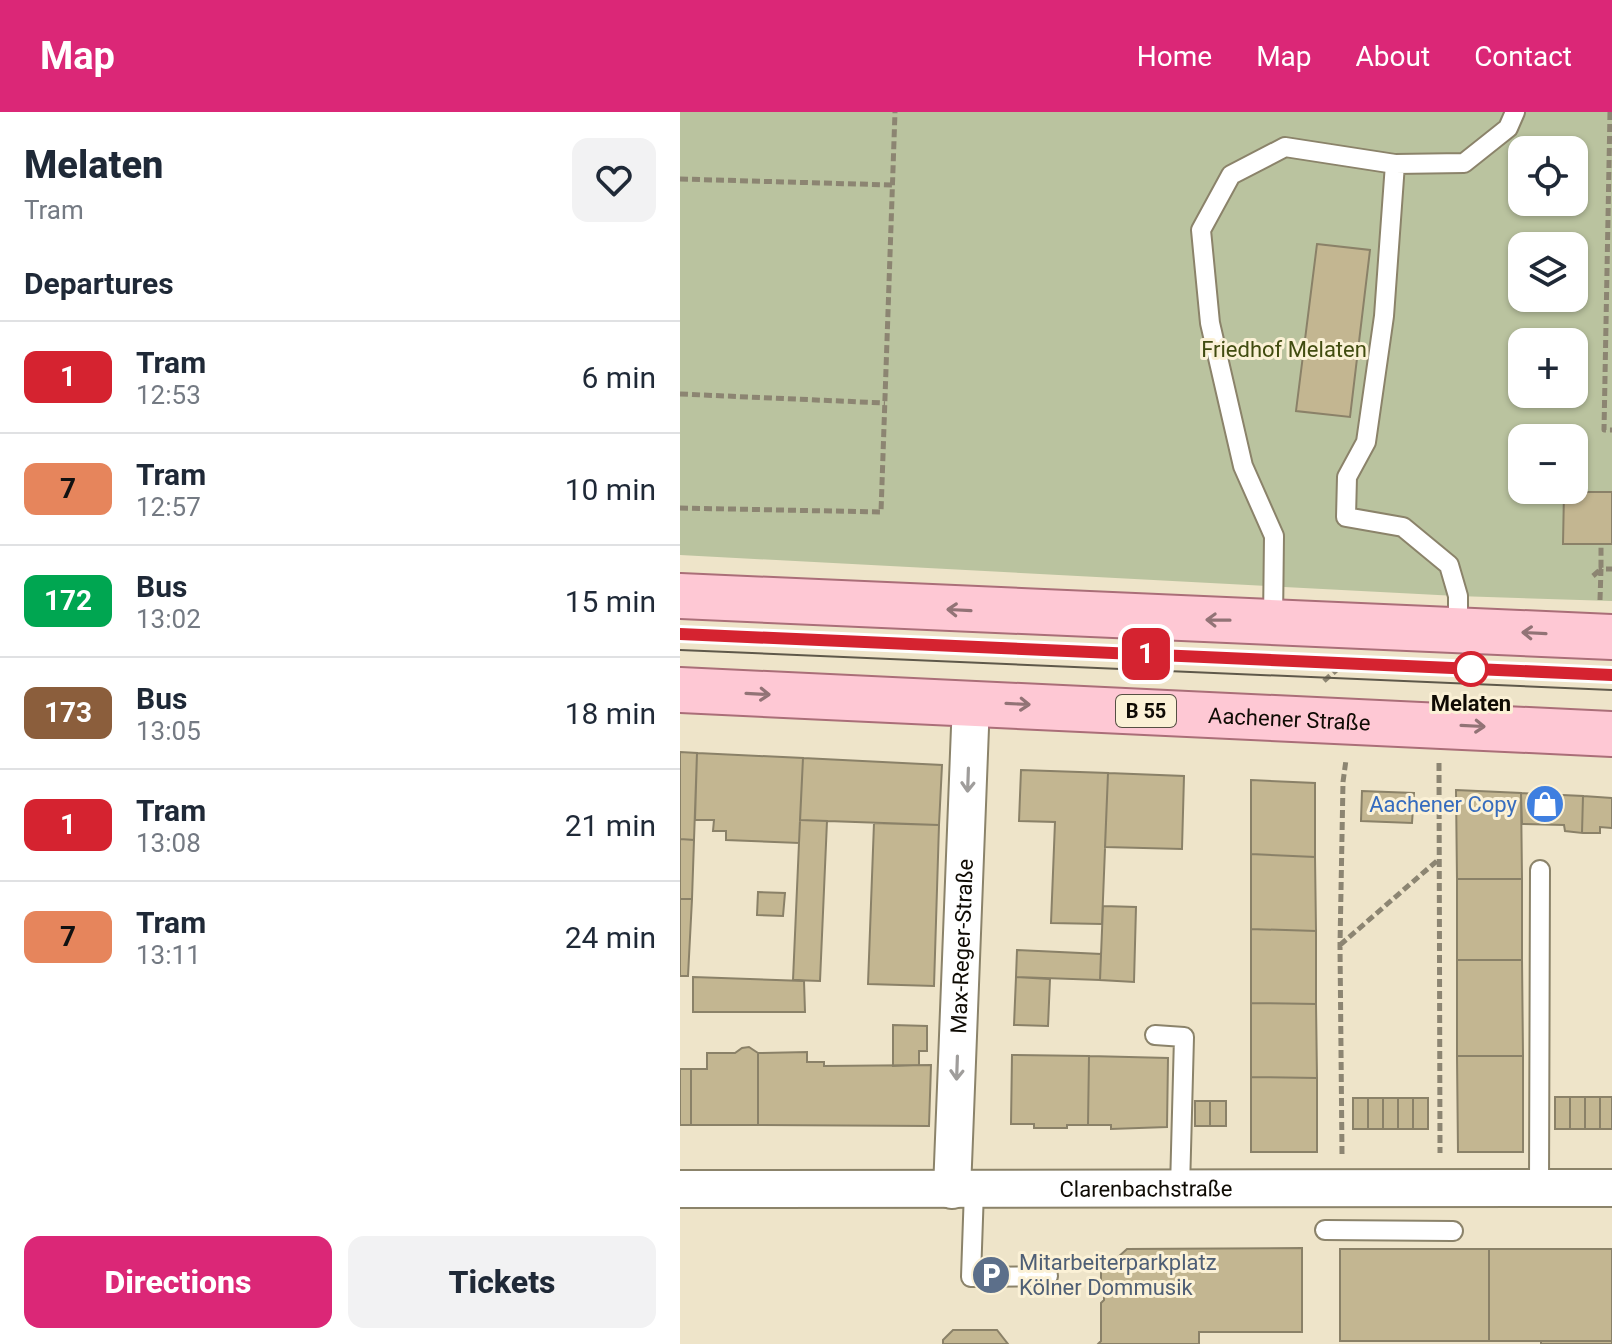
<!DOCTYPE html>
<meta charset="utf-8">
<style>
:root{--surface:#fff;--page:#f2f2f3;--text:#1f2937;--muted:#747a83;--line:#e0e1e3;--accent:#db2777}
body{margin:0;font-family:Roboto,sans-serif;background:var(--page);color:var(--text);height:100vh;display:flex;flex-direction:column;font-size:30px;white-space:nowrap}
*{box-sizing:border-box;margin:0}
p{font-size:26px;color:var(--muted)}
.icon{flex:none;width:44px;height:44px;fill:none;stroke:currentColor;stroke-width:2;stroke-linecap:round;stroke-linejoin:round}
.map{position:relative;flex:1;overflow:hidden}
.side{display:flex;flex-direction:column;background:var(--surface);width:680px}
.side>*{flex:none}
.badge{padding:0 16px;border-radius:12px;font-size:28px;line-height:52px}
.controls{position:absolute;left:828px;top:24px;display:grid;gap:16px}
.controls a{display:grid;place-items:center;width:80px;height:80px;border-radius:16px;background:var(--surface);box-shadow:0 2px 6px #0004;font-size:40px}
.map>.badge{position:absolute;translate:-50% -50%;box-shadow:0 0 0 4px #fff}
h2{padding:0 24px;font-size:30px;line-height:72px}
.round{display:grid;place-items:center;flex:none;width:84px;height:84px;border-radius:16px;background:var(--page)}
.overview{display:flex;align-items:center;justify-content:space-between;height:136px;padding:0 24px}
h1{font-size:38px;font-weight:800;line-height:60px}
.button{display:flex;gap:16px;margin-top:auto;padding:16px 24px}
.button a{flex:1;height:92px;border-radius:16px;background:var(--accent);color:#fff;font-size:32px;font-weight:800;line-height:92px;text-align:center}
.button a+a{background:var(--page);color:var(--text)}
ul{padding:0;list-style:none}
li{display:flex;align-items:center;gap:24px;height:112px;padding:0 24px;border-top:2px solid var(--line)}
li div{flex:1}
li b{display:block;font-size:30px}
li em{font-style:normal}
li .badge{min-width:88px;font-weight:700;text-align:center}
header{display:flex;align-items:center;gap:48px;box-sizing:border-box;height:112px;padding:0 40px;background:var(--accent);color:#fff}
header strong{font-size:38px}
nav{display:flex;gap:44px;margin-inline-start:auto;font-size:28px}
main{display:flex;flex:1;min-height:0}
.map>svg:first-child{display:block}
.green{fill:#bac39f;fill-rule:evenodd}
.building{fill:#c3b691;stroke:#8a8168;stroke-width:2}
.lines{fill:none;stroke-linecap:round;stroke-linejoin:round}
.service-casing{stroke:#8b836a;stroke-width:22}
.minor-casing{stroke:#8b836a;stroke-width:40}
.primary-casing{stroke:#aa6e78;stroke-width:48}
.path{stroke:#8c8572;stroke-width:5;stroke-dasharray:8 4;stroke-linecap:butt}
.service{stroke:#fff;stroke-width:18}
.minor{stroke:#fff;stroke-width:36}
.primary{stroke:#fec8d4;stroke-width:44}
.tram{stroke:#5e584a;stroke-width:2}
.oneway{stroke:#927376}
.oneway2{stroke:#9f9d9b}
.line-casing{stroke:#fff;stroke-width:18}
.line{stroke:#d52330;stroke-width:12}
.stop-dot{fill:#fff;stroke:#d52330;stroke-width:4}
.labels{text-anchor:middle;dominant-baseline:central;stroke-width:6;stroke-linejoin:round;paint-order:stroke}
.shield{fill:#fbf1d6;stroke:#565043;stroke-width:2}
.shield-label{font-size:20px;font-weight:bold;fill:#0f0b04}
.park-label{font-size:22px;fill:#414c10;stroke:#fbf1d6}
.stop-label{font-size:22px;font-weight:bold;fill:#0f0b04;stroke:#fbf1d6}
.street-label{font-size:22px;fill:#0f0b04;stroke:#fbf1d6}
.shop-label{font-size:22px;fill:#366cbe;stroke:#fbf1d6;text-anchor:end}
.service-label{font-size:22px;fill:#4e5e75;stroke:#fbf1d6;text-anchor:start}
</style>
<header>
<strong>Map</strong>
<nav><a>Home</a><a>Map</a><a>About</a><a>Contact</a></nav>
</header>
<main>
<section class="side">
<div class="overview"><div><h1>Melaten</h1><p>Tram</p></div><a class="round"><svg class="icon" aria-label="heart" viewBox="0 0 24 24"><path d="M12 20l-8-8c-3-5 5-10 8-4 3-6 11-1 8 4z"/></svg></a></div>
<h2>Departures</h2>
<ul>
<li><span class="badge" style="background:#d52330;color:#fff">1</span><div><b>Tram</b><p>12:53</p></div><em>6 min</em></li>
<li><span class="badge" style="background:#e6855c;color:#111">7</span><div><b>Tram</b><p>12:57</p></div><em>10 min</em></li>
<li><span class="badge" style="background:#00a651;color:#fff">172</span><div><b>Bus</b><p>13:02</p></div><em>15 min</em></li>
<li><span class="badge" style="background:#8b5e3c;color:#fff">173</span><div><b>Bus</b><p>13:05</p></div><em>18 min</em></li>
<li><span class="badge" style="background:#d52330;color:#fff">1</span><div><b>Tram</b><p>13:08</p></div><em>21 min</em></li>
<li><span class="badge" style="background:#e6855c;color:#111">7</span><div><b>Tram</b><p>13:11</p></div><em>24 min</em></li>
</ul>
<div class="button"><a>Directions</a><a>Tickets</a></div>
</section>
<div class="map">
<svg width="932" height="1232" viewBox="0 0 932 1232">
<rect width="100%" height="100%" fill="#eee4c9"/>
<path class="green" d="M0 0H932V489L777 484 0 443ZM842 38H894V90H842ZM842 134H894V186H842ZM842 230H894V282H842ZM842 326H894V378H842Z"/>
<path class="building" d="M637 132 690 138 670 305 616 299Z
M884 380H932V432H883Z
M0 640 17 641 14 728 0 727Z
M17 641 123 646 119 731 46 728V719H33L34 708H15Z
M123 646 262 653 259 713 120 708Z
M341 658 428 661 422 812 371 811 375 710 339 709Z
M428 661 504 664 502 737 425 735Z
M571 668 635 671V745L571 742Z
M776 678 841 681 842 767H777Z
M682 679 734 681 732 711 681 709Z
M841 681 903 684 902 721 885 719 884 713 842 712Z
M903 684 932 686V716L920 715V721H902Z
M120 708 147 709 140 869 113 868Z
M194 711 259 713 254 874 188 872Z
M0 727 14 728 12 787H0Z
M571 742 635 745 636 819 571 817Z
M777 767H842V848H777Z
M78 780 105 781 103 804 77 803Z
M0 787H12L8 864H0Z
M423 794 456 795 454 870 420 868Z
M571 817 636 819V892L571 891Z
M337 838 421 842 420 868 336 865Z
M777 848H842L843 944H777Z
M13 865 124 869 125 900H13Z
M336 865 370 867 368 914 334 913Z
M571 891 636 892 637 966 571 965Z
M213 913 247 914V939H239V953L213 954Z
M69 935 78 941V1013H11V957H27V941H55L62 936Z
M127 940V950H144V954L251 953 249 1014 78 1013V941Z
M332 943 409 944 408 1013H387V1016H354V1012H331Z
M409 944 488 946 487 1015 431 1017V1013H408Z
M777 944H843V1040H778Z
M0 957H11V1013H0Z
M571 965 637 966V1040H571Z
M875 985H890V1017H875Z
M890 985H905V1017H890Z
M905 985H920V1017H905Z
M920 985H932V1017H920Z
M673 986H688V1017H673Z
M688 986H703V1017H688Z
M703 986H718V1017H703Z
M718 986H733V1017H718Z
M733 986H748V1017H733Z
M515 989H530V1014H515Z
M530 989H546V1014H530Z
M622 1136V1220H519V1232H418L421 1229V1191L424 1188V1180L421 1177V1150L425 1146H437L447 1137Z
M660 1137H809V1229H660Z
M809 1137H932V1229H809Z
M273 1218H317L328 1232H263V1228Z
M861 1229H932V1232H861Z"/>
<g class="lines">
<defs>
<path id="service" d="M593 509 594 424 563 354 530 211 521 118 551 63 605 35 715 52
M778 516V484L769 453 723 415 666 405 667 365 686 330 704 204 715 52 784 51 828 16 835 0
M475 923 504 925 500 1076
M859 1076 860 758
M294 1078 291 1165 368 1164
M645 1118 773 1119"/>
<g id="minor">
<path id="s1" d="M0 1077C311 1078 621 1075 932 1076"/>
<path id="s2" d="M272 1078 291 590"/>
</g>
<g id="primary">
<path d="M0 484 932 525"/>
<path id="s3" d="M0 578 932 622"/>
</g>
</defs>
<use href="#service" class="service-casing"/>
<use href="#minor" class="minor-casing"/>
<use href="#primary" class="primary-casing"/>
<path class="path" d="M930 0 924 318H932
M0 67 212 73
M0 282 205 291
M0 396 201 400 215 0
M913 464 921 457V432
M920 488 921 457H932
M644 569 661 554
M759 651 760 1041
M660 833 758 748
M662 1042 660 833 663 670 666 648"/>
<use href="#service" class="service"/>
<use href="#minor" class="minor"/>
<use href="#primary" class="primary"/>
<path class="tram" d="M0 522 932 563
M0 538 932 578"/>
</g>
<defs><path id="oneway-shaft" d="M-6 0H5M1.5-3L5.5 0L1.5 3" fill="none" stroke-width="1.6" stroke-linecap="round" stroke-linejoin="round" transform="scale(2)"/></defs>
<g class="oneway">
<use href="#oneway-shaft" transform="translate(279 498) rotate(-177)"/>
<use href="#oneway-shaft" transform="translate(538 508) rotate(-179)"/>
<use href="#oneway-shaft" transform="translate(854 521) rotate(-177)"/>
<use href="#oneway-shaft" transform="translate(78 582) rotate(3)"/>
<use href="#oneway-shaft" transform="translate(338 592) rotate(3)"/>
<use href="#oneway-shaft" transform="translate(793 614) rotate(3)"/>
</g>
<g class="oneway2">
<use href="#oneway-shaft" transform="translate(288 668) rotate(92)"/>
<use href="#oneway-shaft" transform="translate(277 956) rotate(92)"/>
</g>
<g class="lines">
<defs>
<path id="line" d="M0 522 932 563"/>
</defs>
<use href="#line" class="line-casing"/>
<use href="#line" class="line"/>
</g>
<defs>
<symbol id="shop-disc" viewBox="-11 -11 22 22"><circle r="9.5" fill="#3f7fe0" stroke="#fbf1d6"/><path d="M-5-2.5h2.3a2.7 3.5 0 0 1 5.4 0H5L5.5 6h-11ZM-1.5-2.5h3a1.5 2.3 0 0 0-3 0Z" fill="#fff"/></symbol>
<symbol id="parking-disc" viewBox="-11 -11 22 22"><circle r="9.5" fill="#5c6f8a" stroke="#fbf1d6"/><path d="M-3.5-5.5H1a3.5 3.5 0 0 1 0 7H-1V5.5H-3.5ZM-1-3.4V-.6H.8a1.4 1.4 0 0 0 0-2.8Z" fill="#fff"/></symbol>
</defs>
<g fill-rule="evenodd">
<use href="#shop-disc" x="843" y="670" width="44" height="44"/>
<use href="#parking-disc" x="289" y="1141" width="44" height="44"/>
</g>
<circle class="stop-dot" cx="791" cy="557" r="16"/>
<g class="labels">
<rect class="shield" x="436" y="583" width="60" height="32" rx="6"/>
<g class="shield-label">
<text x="466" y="599">B 55</text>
</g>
<g class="park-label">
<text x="604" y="237">Friedhof Melaten</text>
</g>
<g class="stop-label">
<text x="791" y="591">Melaten</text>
</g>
<g class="street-label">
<text stroke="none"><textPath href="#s3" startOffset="610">Aachener Straße</textPath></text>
<text stroke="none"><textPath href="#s2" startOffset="244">Max-Reger-Straße</textPath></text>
<text stroke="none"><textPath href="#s1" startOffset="466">Clarenbachstraße</textPath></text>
</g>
<g class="shop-label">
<text x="837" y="692">Aachener Copy</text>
</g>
<g class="service-label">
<text x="339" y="1150">Mitarbeiterparkplatz<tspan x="339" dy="25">Kölner Dommusik</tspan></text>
</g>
</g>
</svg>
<div class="controls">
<a><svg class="icon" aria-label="locate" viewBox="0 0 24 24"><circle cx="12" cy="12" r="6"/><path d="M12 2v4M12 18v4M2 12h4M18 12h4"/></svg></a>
<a><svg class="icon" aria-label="layers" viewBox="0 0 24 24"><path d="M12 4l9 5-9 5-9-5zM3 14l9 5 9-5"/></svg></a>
<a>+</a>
<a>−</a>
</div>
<b class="badge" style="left:466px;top:542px;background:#d52330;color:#fff">1</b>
</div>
</main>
